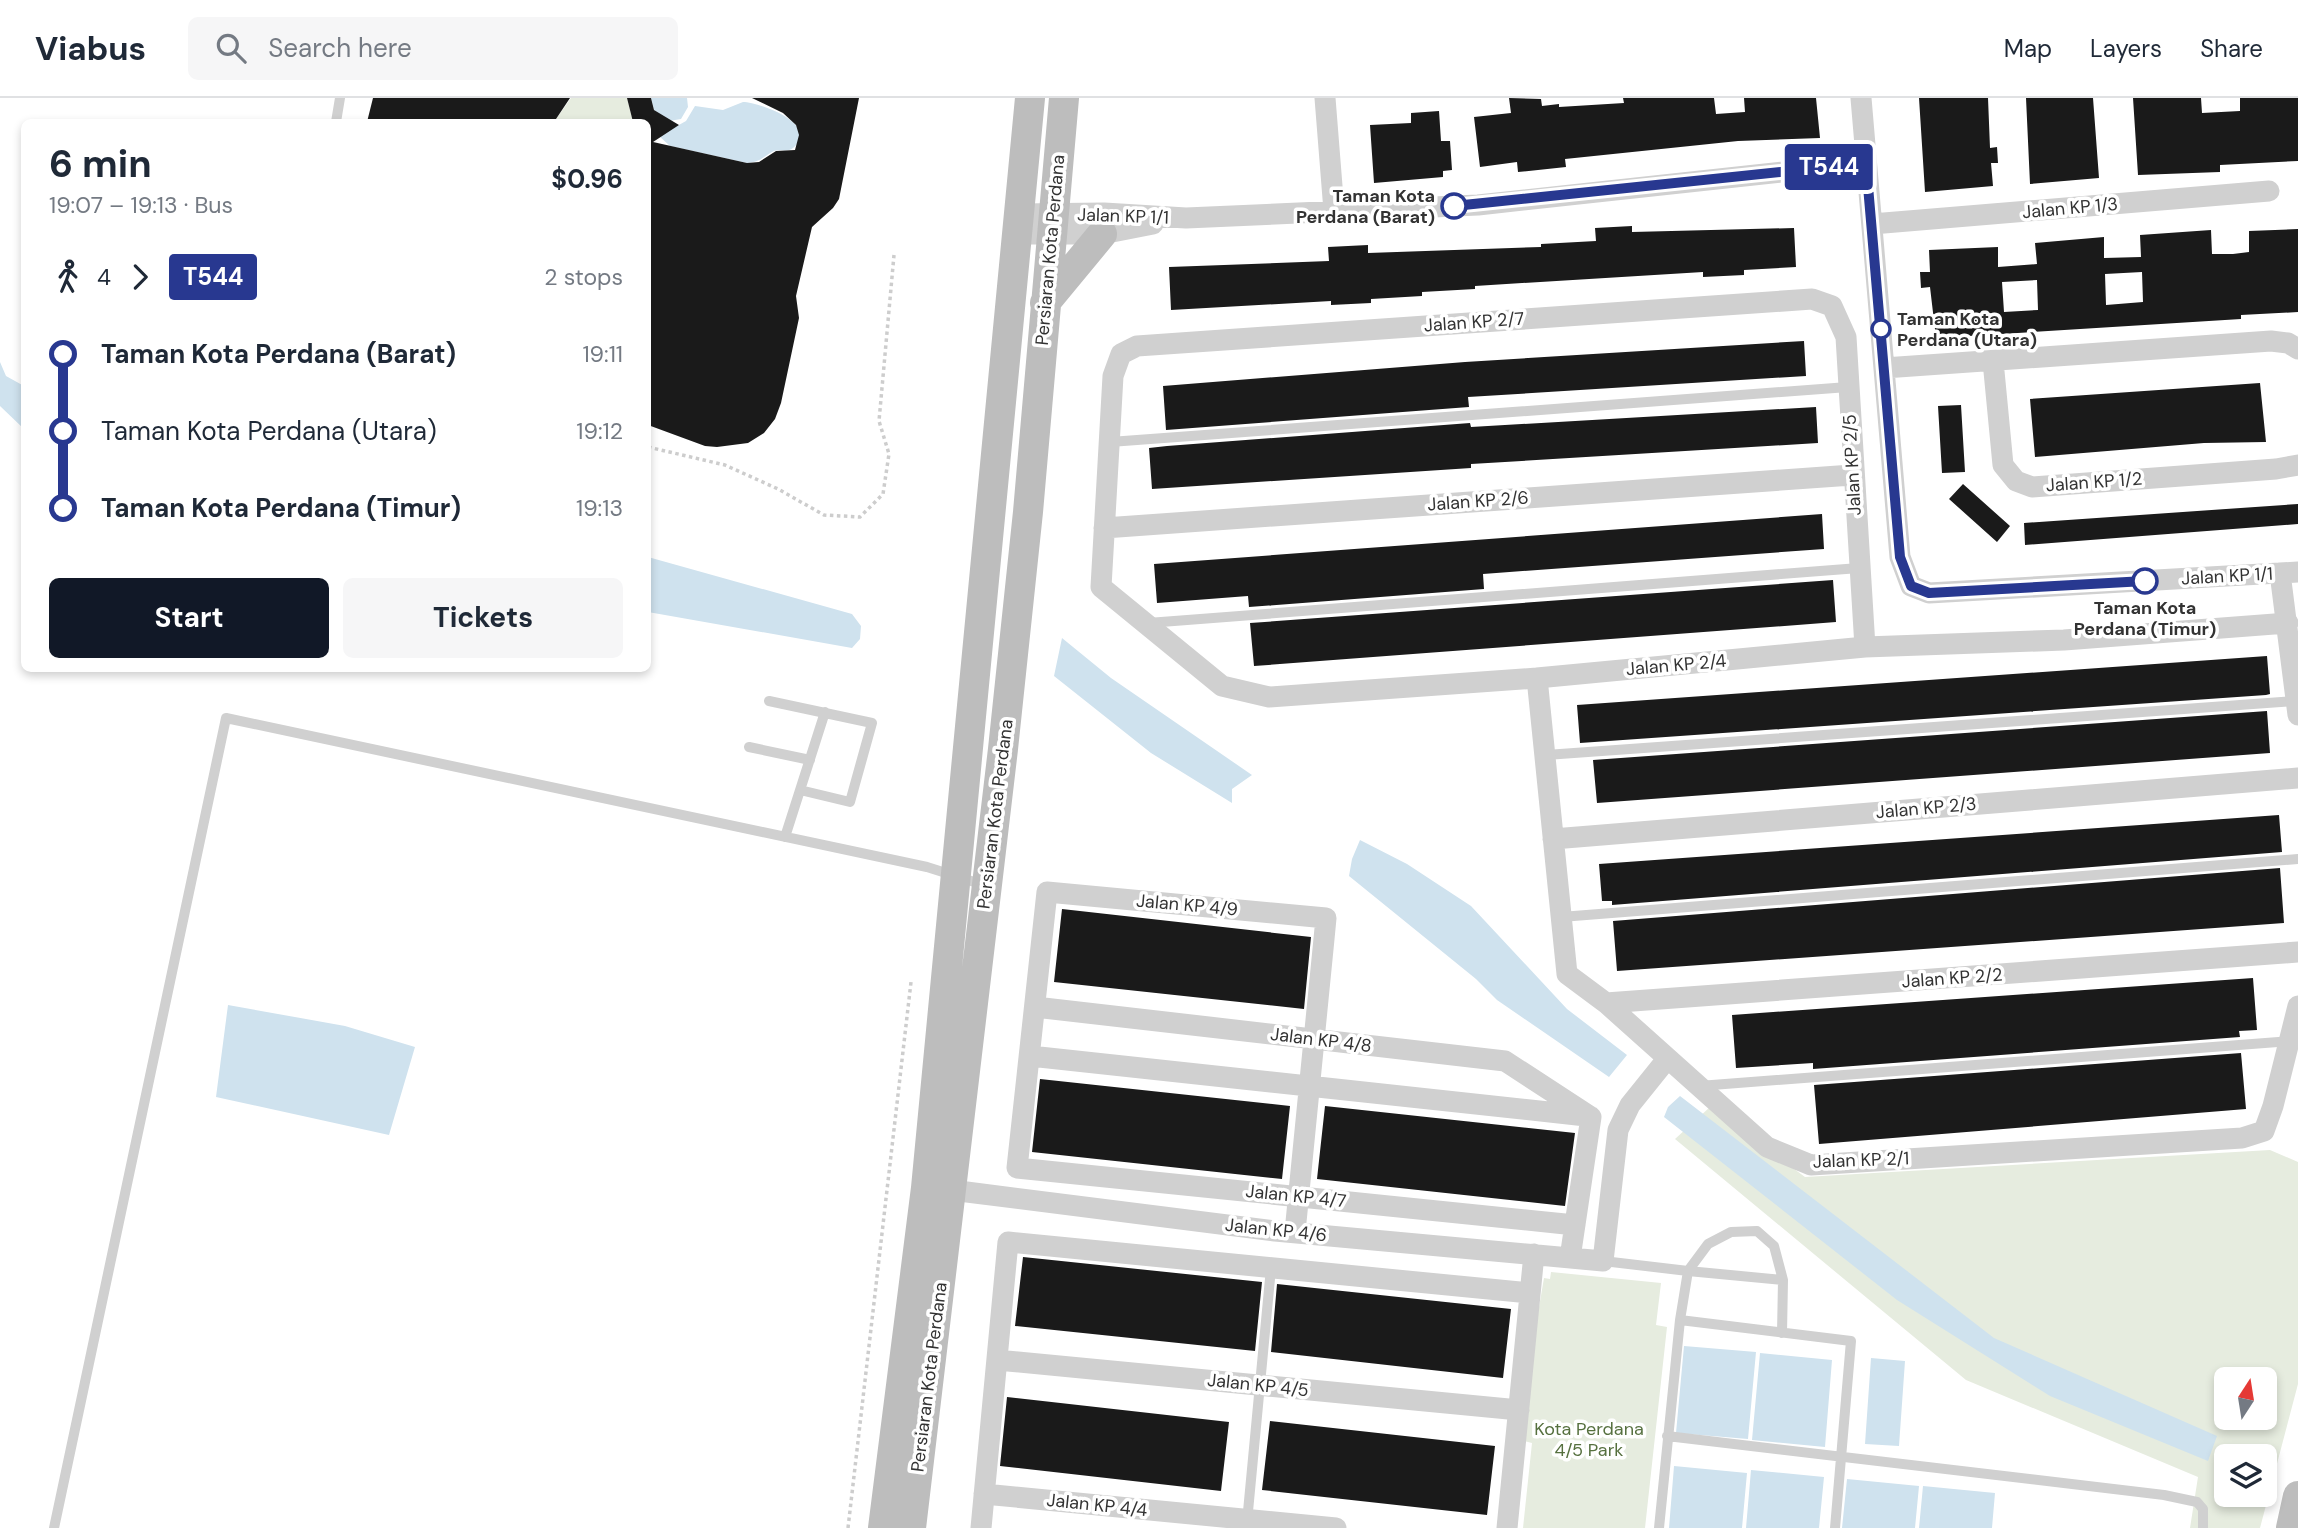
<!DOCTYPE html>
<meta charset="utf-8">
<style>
:root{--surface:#fff;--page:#f6f6f7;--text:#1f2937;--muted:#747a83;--line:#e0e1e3;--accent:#111827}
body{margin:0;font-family:"DM Sans",sans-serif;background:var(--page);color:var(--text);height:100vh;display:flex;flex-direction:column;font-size:26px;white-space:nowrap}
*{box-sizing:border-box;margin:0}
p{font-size:23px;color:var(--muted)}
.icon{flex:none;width:38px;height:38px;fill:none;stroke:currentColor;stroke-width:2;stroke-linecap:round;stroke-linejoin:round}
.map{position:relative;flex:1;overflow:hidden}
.side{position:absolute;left:21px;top:21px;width:630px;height:553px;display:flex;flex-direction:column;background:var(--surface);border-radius:10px;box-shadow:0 4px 10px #0003}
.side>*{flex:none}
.badge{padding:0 14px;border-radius:5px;font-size:24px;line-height:46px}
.needle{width:46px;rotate:12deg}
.tools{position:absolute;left:2214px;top:1269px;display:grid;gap:14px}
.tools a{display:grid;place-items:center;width:63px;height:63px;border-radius:10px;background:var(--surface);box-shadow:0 4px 10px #0003;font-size:35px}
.map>.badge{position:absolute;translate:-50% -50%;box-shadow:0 0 0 4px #fff}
.legs{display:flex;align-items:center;gap:10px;height:77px;padding:0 28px;font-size:23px}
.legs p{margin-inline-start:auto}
.summary{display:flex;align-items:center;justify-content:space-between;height:119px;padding:0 28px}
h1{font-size:38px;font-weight:700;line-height:52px}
.primary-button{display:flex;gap:14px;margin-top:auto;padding:14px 28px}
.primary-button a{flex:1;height:80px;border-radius:10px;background:var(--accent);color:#fff;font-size:28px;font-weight:700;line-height:80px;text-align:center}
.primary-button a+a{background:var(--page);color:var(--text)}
ul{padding:0 28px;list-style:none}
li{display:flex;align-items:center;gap:24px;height:77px;font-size:26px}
li i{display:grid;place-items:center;width:10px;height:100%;margin:0 9px;background:currentColor}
li i::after{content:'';width:18px;height:18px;margin:-9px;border:5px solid;border-radius:50%;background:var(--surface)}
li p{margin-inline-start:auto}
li:first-child i{background:linear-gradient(#0000 50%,currentColor 0)}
li:last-child i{background:linear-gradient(currentColor 50%,#0000 0)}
header{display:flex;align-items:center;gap:42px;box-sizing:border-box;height:98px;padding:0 35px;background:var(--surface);border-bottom:2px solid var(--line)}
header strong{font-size:33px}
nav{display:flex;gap:38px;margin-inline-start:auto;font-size:24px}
.search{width:490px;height:63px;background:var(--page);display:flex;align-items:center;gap:18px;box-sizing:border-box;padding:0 24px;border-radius:10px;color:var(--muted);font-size:26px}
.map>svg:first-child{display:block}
.green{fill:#e6ecdf;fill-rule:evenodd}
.water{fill:#cfe2ee}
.building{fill:#1a1a1a;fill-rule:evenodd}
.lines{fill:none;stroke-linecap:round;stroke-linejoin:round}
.path{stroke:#cdcdcd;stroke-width:3.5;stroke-dasharray:3.5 3.5;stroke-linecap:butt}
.lane{stroke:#d0d0d0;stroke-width:10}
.street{stroke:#d0d0d0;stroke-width:21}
.secondary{stroke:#bdbdbd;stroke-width:30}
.line-1-casing{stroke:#fff;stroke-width:16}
.line-1{stroke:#283890;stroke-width:10}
.stop-1-dot{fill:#fff;stroke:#283890;stroke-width:3.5}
.labels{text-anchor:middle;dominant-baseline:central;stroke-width:7;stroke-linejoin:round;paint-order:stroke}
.stop-label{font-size:18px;font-weight:bold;fill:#333;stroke:#fff;text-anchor:end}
.street-label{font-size:18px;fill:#333;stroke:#fff}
.park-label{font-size:18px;fill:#56703f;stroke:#fff}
</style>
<header>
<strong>Viabus</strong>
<div class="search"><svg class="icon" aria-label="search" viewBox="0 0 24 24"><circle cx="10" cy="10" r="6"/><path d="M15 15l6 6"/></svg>Search here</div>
<nav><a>Map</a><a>Layers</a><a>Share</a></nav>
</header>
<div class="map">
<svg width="2298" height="1430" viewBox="0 0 2298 1430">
<rect width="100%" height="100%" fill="#fff"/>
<path class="green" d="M571 0H627L633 24H554Z
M1710 1009 1805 1079 2270 1052 2298 1064V1286L2260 1430H2190L2198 1379 1966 1282 1675 1041ZM2226 1281H2264V1320H2226ZM2226 1358H2264V1396H2226Z
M1551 1174 1661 1185 1656 1227 1667 1229 1645 1430H1523L1532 1345 1524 1343 1532 1250 1544 1180 1550 1181Z"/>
<path class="water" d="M651 0H687L688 9 681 21 669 23 654 12Z
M743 4C759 4 822 27 793 50 787 55 779 50 772 54 762 60 759 64 747 65L670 48 659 38 686 23 695 8 723 12Z
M0 264 6 278 24 288V331L0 308Z
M648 459 852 516 861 528 860 541 852 550 648 514Z
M1062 540 1111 580 1252 677 1232 691V705L1151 655 1054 578Z
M1360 742 1407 766 1471 808 1567 911 1627 957 1609 979 1497 902 1476 881 1349 778 1352 761Z
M228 907 345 928 415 949 389 1037 216 999Z
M1680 998 1994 1240 2217 1338 2208 1363 2050 1298 1897 1202 1664 1019 1668 1009Z
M1684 1248 1756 1254 1748 1341 1676 1335Z
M1760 1255 1832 1262 1825 1349 1752 1342Z
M1871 1260 1905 1263 1899 1348 1865 1346Z
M1674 1368 1747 1375 1742 1430H1669Z
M1751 1372 1824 1379 1819 1430H1746Z
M1847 1381 1919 1388 1915 1430H1842Z
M1923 1388 1995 1395 1992 1430H1919Z"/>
<path class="building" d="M373 0H570L554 24H367Z
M627 0H651L654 12 679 27 653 44 747 65 759 64 776 53 795 52 799 37 796 27 783 15 752 0H859L839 101 833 110 812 129 796 198 799 220 781 305 775 321 764 335 748 345 717 349 705 348 648 327V24H633Z
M1509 0 1541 1 1542 8 1559 6V9L1624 5 1623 0H1714L1716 16 1745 14 1744 0H1816L1820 40 1738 43 1565 61 1566 69 1518 74 1517 64 1480 69 1474 19 1511 15Z
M1919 0H1988L1990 50 1997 49 1998 65H1991L1993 88 1925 94Z
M2026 0H2093L2099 80 2030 86Z
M2133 0H2201L2202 15 2240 13V0H2298V63L2220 67V74L2138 77Z
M1439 13 1441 43H1450L1452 72 1443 73V79L1374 85 1370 27 1411 25V15Z
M1632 128V134L1794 130 1796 169 1744 172V177L1703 179V174L1475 188V191L1422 194V198L1371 201V205L1331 207V203L1171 212 1169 169 1329 163 1328 149 1368 147V155L1541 149V146L1596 143 1595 130Z
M2298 131V214L2241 217V221L1936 240 1930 189 1921 190 1920 174H1930L1929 152 1998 149V169L2037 166 2035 145 2104 139V160L2141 159 2140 137 2211 132 2212 156H2233L2249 154V133ZM2142 174 2143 204 2106 207 2105 176ZM2037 182 2038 212 2004 214 2002 184Z
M1804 243 1806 278 1468 299 1469 309 1166 332 1163 288 1465 264Z
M2260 285 2266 344 2204 345 2035 359 2030 301Z
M1961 307 1965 374 1942 375 1938 308Z
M1816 309 1818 345 1471 366V370L1152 391 1149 350 1167 348 1470 325 1471 329Z
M1963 386 2010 428 1997 444 1949 401Z
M2298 406V426L2025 447 2024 425Z
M1822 416 1824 451 1483 476 1484 491 1249 509 1248 498 1157 505 1154 466Z
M1833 482 1836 524 1254 568 1250 525Z
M2267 558 2270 596 2266 597 1580 645 1577 607Z
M2267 613 2270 655 1597 705 1593 662Z
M2279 717 2282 754 1612 807V803H1602L1599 766Z
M2280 770 2284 825 1617 873 1613 823Z
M1062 811 1311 839 1304 911 1054 884Z
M2253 880 2257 932 2239 933 2240 939 1813 971V965L1736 970 1732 917Z
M2241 955 2246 1011 1819 1046 1814 987Z
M1040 981 1290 1008 1282 1081 1032 1054Z
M1325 1008 1575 1035 1565 1108 1317 1081Z
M1023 1159 1262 1184 1255 1253 1015 1228Z
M1277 1186 1511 1211 1503 1280 1271 1254Z
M1007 1299 1229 1324 1221 1393 1000 1368Z
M1270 1323 1495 1348 1487 1417 1262 1392Z"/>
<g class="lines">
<path class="path" d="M648 349 725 367 778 391 824 417 860 419 883 396 889 356 879 323 894 157
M848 1430 911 884"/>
<path class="lane" d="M336 24 340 0
M1110 344 1848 289
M1148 525 1859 470
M769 603 872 625 850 704 800 692
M749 649 810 662
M1546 657 2296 603
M785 739 825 614
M1561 819 2298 761
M1699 988 2290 943
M1603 1163 1688 1173 1680 1222 1659 1430
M1688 1173 1708 1146 1731 1134 1757 1133 1774 1148 1783 1182 1782 1235
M1688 1173 1783 1182
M1680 1222 1851 1243 1835 1430
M1667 1338 2164 1397 2197 1404 2203 1411V1430
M1247 1424 1271 1170
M54 1430 226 620 927 769 987 788"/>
<path class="street" d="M1325 0 1334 113
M1861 0 1900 459 1911 488 1929 495 2298 474
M1019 116 1104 115 1186 120 1478 107 1866 65
M1872 126 2269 93
M1017 136H1102L1153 126
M1993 263 2003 367 2016 383 2032 389 2276 371 2298 367
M1884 270 2271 243 2288 245 2298 251
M1104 430 1852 377
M2280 475 2298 617
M1865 549 1846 239 1832 208 1812 201 1137 248 1121 256 1113 278 1101 489 1222 588 1269 599 1537 580 1865 549 2064 542 2288 525
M1537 580 1567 876 1606 905 1767 1049 1811 1067 2242 1040 2264 1033 2273 1008 2298 908
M1553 741 2298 680
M1606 905 2298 854
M1035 909 1505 963 1591 1019
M1030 958 1586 1018
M951 1092 1275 1133 1603 1163 1618 1032 1630 1007 1667 961
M1295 1134C1305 1030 1316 925 1326 820L1047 794 1017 1070 1575 1127
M1570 1160 1591 1019
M997 1262 1519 1312
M984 1396 1336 1430
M981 1430 1008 1144 1530 1195
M1507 1430 1534 1156"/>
<path class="secondary" d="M1045 205 1102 136
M883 1430 926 1090 1030 0
M911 1430 1003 651 1028 414 1064 0
M2291 1430 2298 1398"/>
</g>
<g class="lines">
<defs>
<path id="line-1" d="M1454 108 1866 65 1900 459 1911 488 1929 495 2145 483"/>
</defs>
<use href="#line-1" class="line-1-casing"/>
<use href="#line-1" class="line-1"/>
</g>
<g class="stop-1-dot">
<circle cx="1454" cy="108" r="12"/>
<circle cx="1881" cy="231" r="9"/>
<circle cx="2145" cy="483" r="12"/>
</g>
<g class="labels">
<g class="stop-label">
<text x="1435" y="98">Taman Kota<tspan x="1435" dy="21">Perdana (Barat)</tspan></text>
<text x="1897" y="221" text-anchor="start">Taman Kota<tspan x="1897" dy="21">Perdana (Utara)</tspan></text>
<text x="2145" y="510" text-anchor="middle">Taman Kota<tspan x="2145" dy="21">Perdana (Timur)</tspan></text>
</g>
<g class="street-label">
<text transform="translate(2070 110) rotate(-5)">Jalan KP 1/3</text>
<text transform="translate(1123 118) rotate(2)">Jalan KP 1/1</text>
<text transform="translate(1050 152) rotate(-85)">Persiaran Kota Perdana</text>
<text transform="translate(1474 224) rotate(-4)">Jalan KP 2/7</text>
<text transform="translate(1852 367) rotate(-93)">Jalan KP 2/5</text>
<text transform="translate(2094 384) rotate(-4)">Jalan KP 1/2</text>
<text transform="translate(1478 403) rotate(-4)">Jalan KP 2/6</text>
<text transform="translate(2227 478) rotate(-3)">Jalan KP 1/1</text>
<text transform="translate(1676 567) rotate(-5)">Jalan KP 2/4</text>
<text transform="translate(1926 710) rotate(-5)">Jalan KP 2/3</text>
<text transform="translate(995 716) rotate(-83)">Persiaran Kota Perdana</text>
<text transform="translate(1187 807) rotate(5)">Jalan KP 4/9</text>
<text transform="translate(1952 880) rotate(-4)">Jalan KP 2/2</text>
<text transform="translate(1321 942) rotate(7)">Jalan KP 4/8</text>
<text transform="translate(1861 1062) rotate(-2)">Jalan KP 2/1</text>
<text transform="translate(1296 1098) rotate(6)">Jalan KP 4/7</text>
<text transform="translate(1276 1132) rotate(6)">Jalan KP 4/6</text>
<text transform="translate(929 1279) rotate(-83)">Persiaran Kota Perdana</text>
<text transform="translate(1258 1287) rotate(6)">Jalan KP 4/5</text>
<text transform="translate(1097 1407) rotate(6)">Jalan KP 4/4</text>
</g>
<g class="park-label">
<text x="1589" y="1331">Kota Perdana<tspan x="1589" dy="21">4/5 Park</tspan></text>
</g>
</g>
</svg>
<div class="tools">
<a><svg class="needle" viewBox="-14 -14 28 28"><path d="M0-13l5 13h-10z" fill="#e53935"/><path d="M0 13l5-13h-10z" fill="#747a83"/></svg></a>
<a><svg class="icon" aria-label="layers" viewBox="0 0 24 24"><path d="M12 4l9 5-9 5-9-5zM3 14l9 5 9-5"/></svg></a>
</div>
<b class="badge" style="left:1829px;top:69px;background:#283890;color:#fff">T544</b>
<section class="side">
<div class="summary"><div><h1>6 min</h1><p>19:07 – 19:13 · Bus</p></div><b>$0.96</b></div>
<div class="legs"><svg class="icon" aria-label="walk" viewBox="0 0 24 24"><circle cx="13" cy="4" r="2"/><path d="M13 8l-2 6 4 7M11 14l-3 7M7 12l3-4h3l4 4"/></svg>4<svg class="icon" aria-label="forward" viewBox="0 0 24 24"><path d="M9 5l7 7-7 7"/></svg><b class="badge" style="background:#283890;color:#fff">T544</b><p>2 stops</p></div>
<ul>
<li><i style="color:#283890"></i><b>Taman Kota Perdana (Barat)</b><p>19:11</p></li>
<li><i style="color:#283890"></i><span>Taman Kota Perdana (Utara)</span><p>19:12</p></li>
<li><i style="color:#283890"></i><b>Taman Kota Perdana (Timur)</b><p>19:13</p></li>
</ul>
<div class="primary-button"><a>Start</a><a>Tickets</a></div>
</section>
</div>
